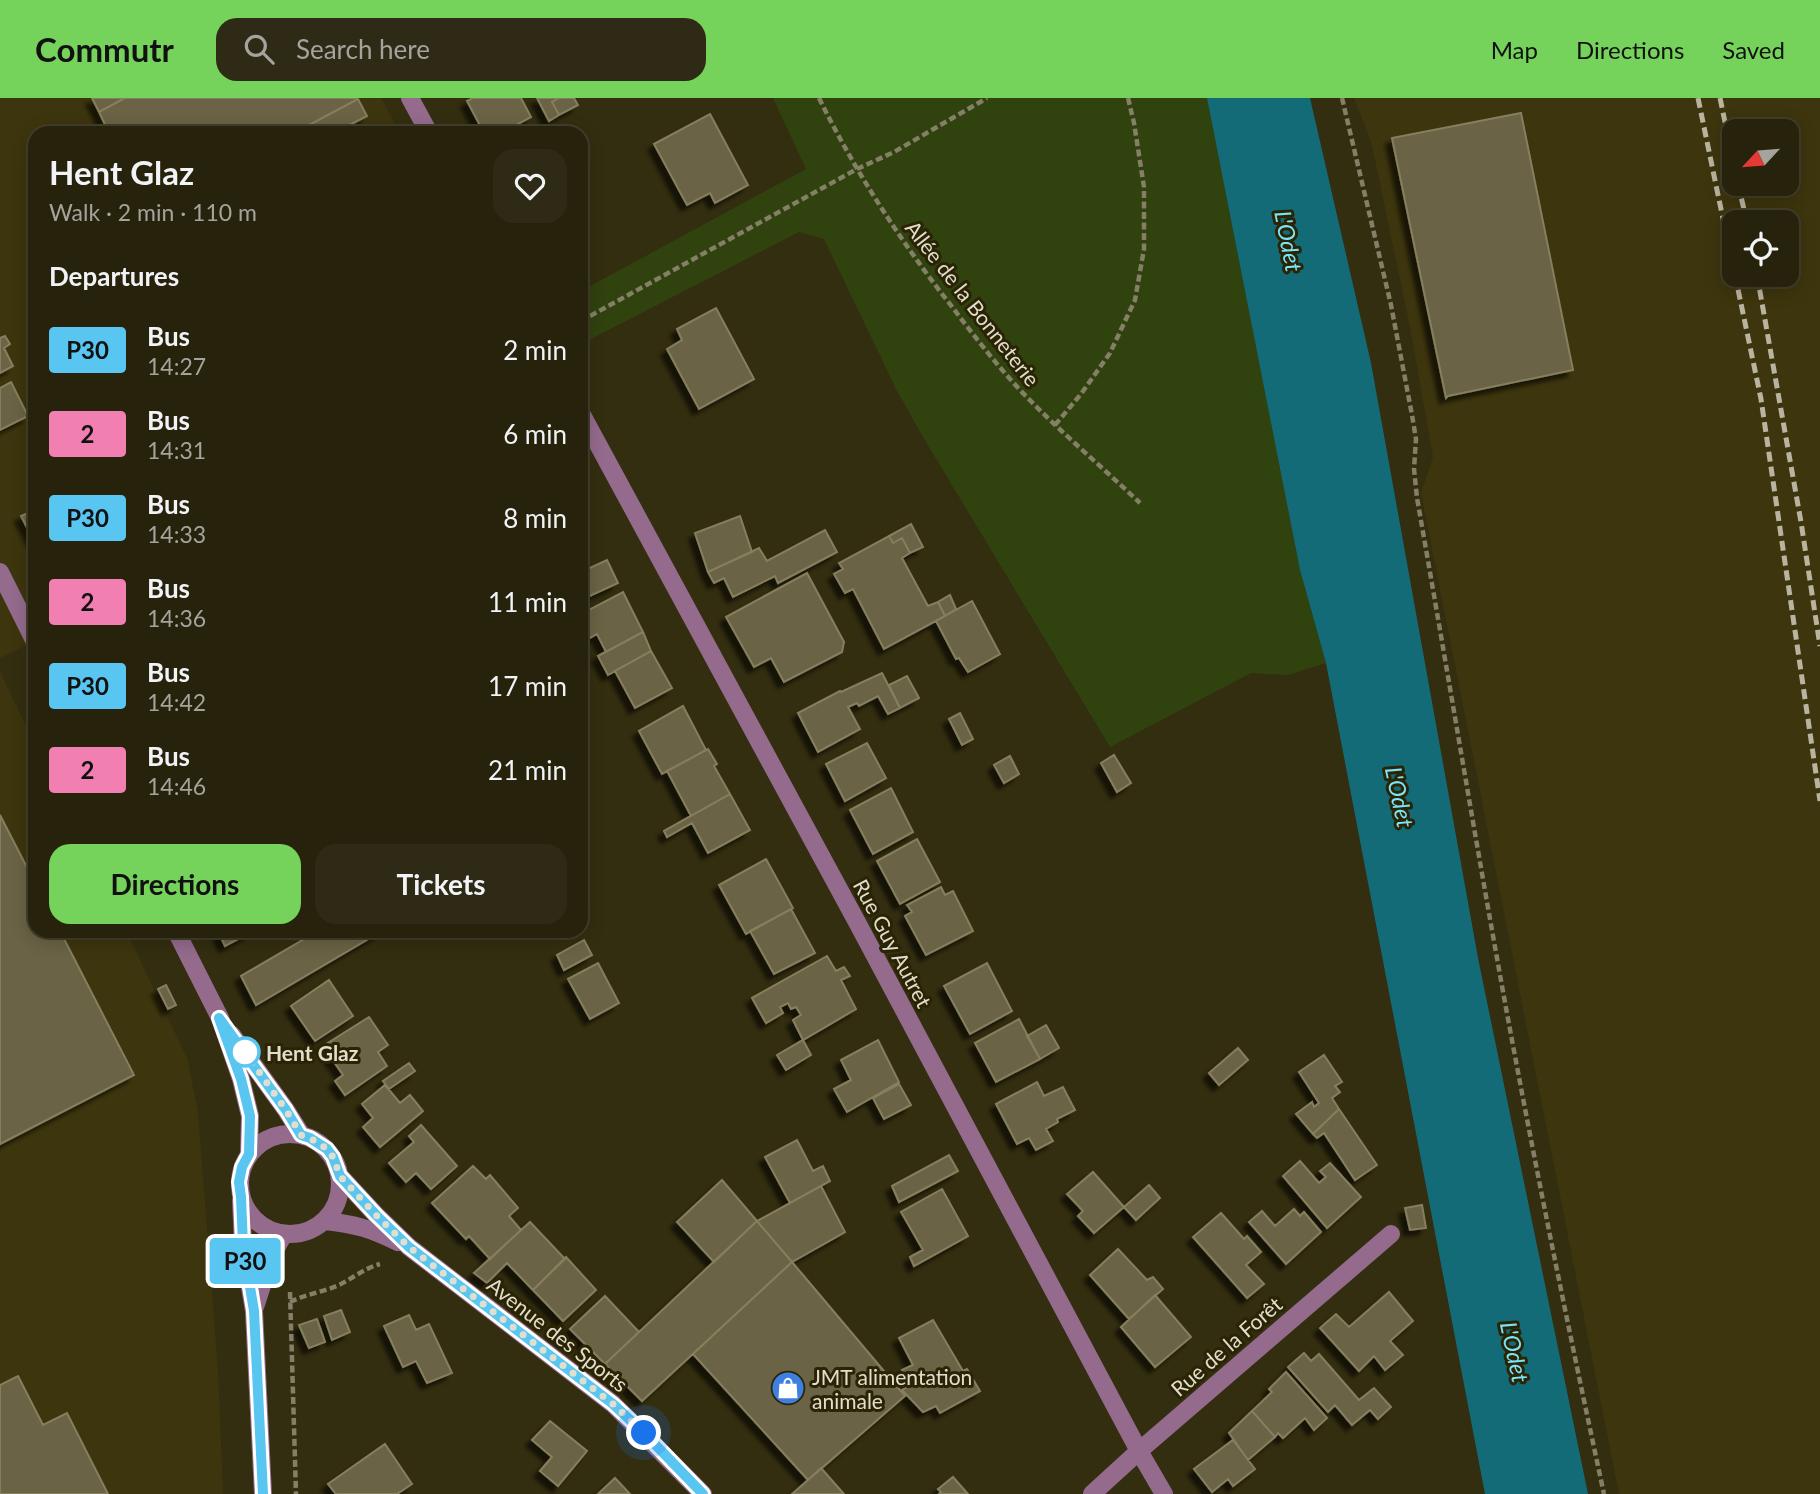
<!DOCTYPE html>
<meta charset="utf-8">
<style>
:root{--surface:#27220c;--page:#2f2a15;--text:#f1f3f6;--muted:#a4a49d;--line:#433f2d;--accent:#75d25b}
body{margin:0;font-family:Lato,sans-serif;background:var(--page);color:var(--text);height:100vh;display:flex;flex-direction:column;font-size:26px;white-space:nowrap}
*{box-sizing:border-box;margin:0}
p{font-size:23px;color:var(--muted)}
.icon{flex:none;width:38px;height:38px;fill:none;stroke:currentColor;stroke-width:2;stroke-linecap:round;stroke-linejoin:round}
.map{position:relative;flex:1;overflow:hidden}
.side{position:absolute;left:28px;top:28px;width:560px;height:812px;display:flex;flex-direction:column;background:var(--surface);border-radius:21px;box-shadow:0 4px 18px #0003,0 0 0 2px var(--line)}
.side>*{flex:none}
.badge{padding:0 14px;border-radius:5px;font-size:24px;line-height:46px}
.needle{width:46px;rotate:244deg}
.buttons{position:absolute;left:1722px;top:21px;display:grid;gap:14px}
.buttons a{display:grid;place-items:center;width:77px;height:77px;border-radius:14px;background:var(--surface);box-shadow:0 4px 18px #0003,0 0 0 2px var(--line);font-size:35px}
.you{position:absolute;width:35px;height:35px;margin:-18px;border:5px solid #fff;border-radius:50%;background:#1a73e8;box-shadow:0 0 0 10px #1a73e833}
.map>.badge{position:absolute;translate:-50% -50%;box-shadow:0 0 0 4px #fff}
h2{padding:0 21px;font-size:26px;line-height:63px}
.round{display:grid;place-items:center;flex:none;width:74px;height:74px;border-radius:21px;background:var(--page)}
.summary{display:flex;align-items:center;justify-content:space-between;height:119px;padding:0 21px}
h1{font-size:33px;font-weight:700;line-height:52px}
.button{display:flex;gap:14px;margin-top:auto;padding:14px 21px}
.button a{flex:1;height:80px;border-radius:21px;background:var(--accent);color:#111;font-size:28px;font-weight:700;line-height:80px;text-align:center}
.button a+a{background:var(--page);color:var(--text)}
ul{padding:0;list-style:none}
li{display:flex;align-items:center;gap:21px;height:84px;padding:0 21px}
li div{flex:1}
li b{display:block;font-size:26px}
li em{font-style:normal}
li .badge{min-width:77px;font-weight:700;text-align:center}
header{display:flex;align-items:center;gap:42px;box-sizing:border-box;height:98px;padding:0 35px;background:var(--accent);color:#111}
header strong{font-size:33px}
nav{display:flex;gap:38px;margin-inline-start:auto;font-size:24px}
.search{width:490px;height:63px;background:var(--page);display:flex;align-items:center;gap:18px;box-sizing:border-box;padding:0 24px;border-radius:21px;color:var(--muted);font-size:26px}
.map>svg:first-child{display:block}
.built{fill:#3d350d;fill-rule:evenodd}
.green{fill:#30420e}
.water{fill:#146b78}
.building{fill:#6a6344;stroke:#857f5e;stroke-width:2;filter:url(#shadow)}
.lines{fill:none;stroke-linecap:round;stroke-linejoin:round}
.path{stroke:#847f66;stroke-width:4.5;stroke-dasharray:7 3.5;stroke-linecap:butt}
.minor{stroke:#946b8d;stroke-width:18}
.rail{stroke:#b9b4a0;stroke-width:5;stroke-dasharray:10 5;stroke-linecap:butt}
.line-casing{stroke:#fff;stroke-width:16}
.line{stroke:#59c6f2;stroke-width:10}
.walk{stroke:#e2decd;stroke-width:7;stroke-dasharray:0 12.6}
.stop-dot{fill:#fff;stroke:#59c6f2;stroke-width:3.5}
.labels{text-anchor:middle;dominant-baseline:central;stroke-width:6;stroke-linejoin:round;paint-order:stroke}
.street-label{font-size:21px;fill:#e2decd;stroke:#2a2405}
.stop-label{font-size:21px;font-weight:bold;fill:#e2decd;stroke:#2a2405;text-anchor:start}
.poi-label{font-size:21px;fill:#e2decd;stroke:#2a2405;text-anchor:start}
.water-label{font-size:23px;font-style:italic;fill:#7ae5f8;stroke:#2a2405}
</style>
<header>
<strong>Commutr</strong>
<div class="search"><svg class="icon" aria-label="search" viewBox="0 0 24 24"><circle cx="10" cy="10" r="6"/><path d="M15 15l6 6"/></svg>Search here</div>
<nav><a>Map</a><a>Directions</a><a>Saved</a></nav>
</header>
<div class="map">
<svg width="1820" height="1396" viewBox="0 0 1820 1396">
<defs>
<filter id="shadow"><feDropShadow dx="-6" dy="6" stdDeviation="2" flood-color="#0009"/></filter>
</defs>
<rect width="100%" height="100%" fill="#342e10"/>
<path class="built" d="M0 0H381L400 35H35V543L0 560Z
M1354 0H1820V1396H1619L1421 395 1433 359 1409 224 1371 43ZM1734 33H1787V86H1734ZM1734 124H1787V177H1734Z
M0 574 35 646V833H126L187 960 198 1014 218 1272 223 1396H0Z"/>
<path class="green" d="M773 0H1207L1300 472 1326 565 1288 577 1251 575 1110 649 926 344 897 293 824 141 799 134 589 242 581 227V193L806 71Z"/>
<path class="water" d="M1207 0H1310L1371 265 1478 860 1588 1396H1485L1326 565 1300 472Z"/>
<path class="building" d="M92 0H125L99 14Z
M125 0H357L358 1 294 35H109L99 14Z
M473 0H521L531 19 501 35H484L467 3Z
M537 0H559L552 4 559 17 549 23Z
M559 0H574L578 7 559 17 552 4Z
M358 1 367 18 334 35H294Z
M1521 15 1573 272 1448 298 1446 300 1392 40Z
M710 16 748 87 715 105 710 95 687 107 654 46Z
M716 210 754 281 699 311 667 251 682 242 677 231Z
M5 238 10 246 4 250 13 268 0 275V240Z
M11 284 28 318 0 332V290Z
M35 412V445L21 418Z
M740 418 752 454 708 474 695 435Z
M911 426 923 449 910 455 902 440 893 445 889 438Z
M825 432 837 454 778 485 775 478 733 499 724 480 714 485 708 474 759 450 767 463Z
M889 438 893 445 902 440 910 455 902 460 928 508 938 504 945 518 884 551 853 491 845 495 834 476 843 471 839 465Z
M607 462 618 485 581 502V474Z
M807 475 844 544 842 554 784 584 771 560 754 569 726 519Z
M623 494 643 534 606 554 597 536 581 545V516Z
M950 497 956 511 945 518 938 504Z
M972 503 1000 556 968 574 959 560 956 561 936 523Z
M643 534 651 553 608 577 598 558Z
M651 553 672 590 635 610 615 573Z
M882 575 900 610 888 616 878 598 859 608 857 605 848 609 860 631 818 654 798 615 840 593 841 594Z
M907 578 919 600 900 610 889 587Z
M683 608 706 652 662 676 639 633Z
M960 615 973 641 962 647 949 621Z
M867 645 886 680 845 703 826 666Z
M708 651 717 666 714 668 730 696 691 718 667 673Z
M1114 657 1131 685 1117 694 1101 665Z
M1010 658 1019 676 1004 685 994 667Z
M891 690 913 734 873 756 850 712Z
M730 696 750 732 708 755 692 725 667 739 664 733Z
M0 717 35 785V833H60L134 977 0 1046Z
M917 741 940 784 900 806 877 763Z
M766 761 793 810 746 836 719 787Z
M941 789 945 797 953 793 973 833 926 857 905 818 912 814 907 807Z
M791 811 815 855 774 876 750 833Z
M218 833H253L225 848Z
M318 833H382L256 907 241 878Z
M584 842 592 857 564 872 557 857Z
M827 858 836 873 844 869 850 878 841 882 856 911 803 942 793 922 801 917 796 909 791 911 788 905 780 909 783 915 766 925 752 900Z
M598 865 619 905 590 921 568 881Z
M987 865 1012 913 970 936 944 888Z
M329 882 353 918 315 943 291 908Z
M166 887 176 907 168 911 158 891Z
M369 919 388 947 378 954 387 968 345 997 335 983 343 977 323 948Z
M1019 921 1040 961 996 984 975 945Z
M1046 927 1059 950 1040 961 1027 938Z
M803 942 811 957 786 972 777 957Z
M878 942 899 984 847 1014 834 991 851 982 841 962Z
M1238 950 1248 962 1219 987 1209 975Z
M1324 957 1342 984 1335 988 1340 994 1332 1000 1339 1011 1313 1036 1296 1016 1312 1004 1314 1009 1319 1005 1299 974Z
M409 965 415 973 389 991 383 983Z
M1037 984 1044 998 1063 989 1075 1012 1057 1021 1058 1024 1046 1031 1053 1043 1036 1052 1029 1040 1017 1046 996 1006Z
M899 986 911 1007 884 1021 873 1000Z
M385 987 400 1005 410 997 423 1013 380 1049 363 1029 373 1020 362 1006Z
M1339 1011 1377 1067 1355 1082 1324 1035 1317 1040 1313 1036Z
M421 1027 457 1068 431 1091 416 1075 406 1084 389 1065 414 1044 409 1038Z
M797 1042 813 1073 823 1068 830 1083 790 1105 765 1059Z
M949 1057 958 1073 899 1104 892 1088Z
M1300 1063 1319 1085 1326 1079 1320 1073 1330 1065 1361 1099 1327 1130 1283 1078Z
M473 1068 486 1081 490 1077 518 1110 509 1118 521 1132 490 1161 469 1138 466 1141 432 1105Z
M1093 1074 1124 1109 1094 1135 1078 1118 1083 1113 1067 1096Z
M722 1082 757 1123 714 1164 677 1124Z
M1149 1087 1160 1100 1136 1122 1124 1109Z
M821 1088 845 1134 792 1164 757 1123Z
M942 1091 968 1138 914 1168 910 1159 923 1152 901 1114Z
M1422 1107 1426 1130 1410 1132 1405 1110Z
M1294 1111 1300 1118 1304 1114 1321 1134 1286 1166 1249 1124 1262 1113 1275 1128Z
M1221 1115 1244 1141 1247 1138 1261 1154 1246 1167 1264 1186 1247 1200 1193 1139Z
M757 1123 792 1164 642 1303 605 1266Z
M530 1124 565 1161 533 1192 507 1165 487 1185 474 1175Z
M1118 1151 1147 1182 1153 1179 1163 1191 1129 1221 1090 1177Z
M566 1159 596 1192 563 1223 533 1192Z
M792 1164 905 1298 808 1382 693 1256Z
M1389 1194 1413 1223 1390 1243 1403 1257 1385 1272 1374 1258 1359 1273 1320 1230 1336 1216 1349 1229Z
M1155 1197 1191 1239 1155 1269 1121 1229Z
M605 1198 639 1234 605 1266 570 1231Z
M341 1212 350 1234 332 1242 324 1218Z
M409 1217 416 1232 429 1226 452 1275 427 1285 416 1263 403 1269 384 1228Z
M317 1221 325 1244 309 1250 299 1227Z
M933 1222 963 1273 967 1271 980 1293 940 1315 936 1308 923 1314 902 1292 911 1287 902 1272 913 1267 899 1240Z
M1304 1255 1311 1263 1319 1256 1359 1302 1374 1290 1391 1309 1378 1321 1370 1312 1352 1327 1335 1307 1328 1314 1288 1269Z
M1286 1274 1327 1320 1314 1332 1305 1320 1283 1340 1278 1335 1275 1339 1252 1313 1272 1294 1269 1291Z
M18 1278 43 1327 67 1315 108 1396H0V1287Z
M1252 1313 1275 1339 1248 1362 1229 1335Z
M550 1323 587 1353 558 1388 540 1373 552 1359 532 1342Z
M1233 1342 1255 1371 1233 1388 1228 1381 1212 1394 1194 1371Z
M385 1346 412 1386 397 1396H336L328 1386Z
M821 1370 844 1396H792L808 1382Z
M953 1379 968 1396H939L941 1394 938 1391Z
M615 1380 630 1396H598Z"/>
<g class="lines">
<path class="path" d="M819 0C856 75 901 144 953 210 974 238 996 266 1020 292 1058 332 1100 367 1140 405
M1342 0 1391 207 1412 317 1416 341 1414 371 1417 400C1447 570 1475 740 1506 910 1536 1072 1569 1234 1604 1396
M581 223 857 71 894 54 987 0
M1055 327 1081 296 1110 255 1135 202 1144 151V89L1134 25 1128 0
M290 1194 296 1396
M290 1204C306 1196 323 1194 339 1187 353 1180 365 1170 380 1166"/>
<path class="minor" d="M410 0 429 35
M581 315 858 826 1139 1353 1164 1396
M0 474 35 544
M176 833 220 920 241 981 250 1018 249 1056
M232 937 286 1012 301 1036
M240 1086a50 50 0 1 1 100 0a50 50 0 1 1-100 0Z
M340 1078 377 1118 409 1149 613 1306 703 1396
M241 1102 243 1147 254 1213 263 1396
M325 1123C356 1126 370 1131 398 1144
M255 1209 272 1157 284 1136
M1092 1396 1139 1353 1391 1136"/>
<path class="rail" d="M1698 0 1734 174
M1720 0 1734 67
M1738 86 1747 124
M1735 177 1761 301 1820 703
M1757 177 1801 424 1820 548"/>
</g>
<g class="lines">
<defs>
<path id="line" d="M263 1396 254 1213 243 1147 241 1099 239 1084 242 1069 249 1056 250 1018 241 981 219 920 286 1012 301 1037 310 1040 327 1051 333 1059 340 1078 377 1118 409 1149 613 1306 644 1335 703 1396"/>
</defs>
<use href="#line" class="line-casing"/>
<use href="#line" class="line"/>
<path class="walk" d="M245 954 286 1012 301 1037 310 1040 327 1051 333 1059 340 1078 377 1118 409 1149 613 1306 644 1335"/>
</g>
<defs>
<symbol id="shop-disc" viewBox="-11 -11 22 22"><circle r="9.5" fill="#3f7fe0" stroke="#2a2405"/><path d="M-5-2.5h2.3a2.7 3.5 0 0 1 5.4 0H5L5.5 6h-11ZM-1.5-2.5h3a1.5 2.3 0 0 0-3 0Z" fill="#fff"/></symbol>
</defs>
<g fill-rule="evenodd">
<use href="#shop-disc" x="769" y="1271" width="38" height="38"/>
</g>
<circle class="stop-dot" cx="245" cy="954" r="14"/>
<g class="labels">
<g class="street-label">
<text transform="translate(973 205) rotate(52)">Allée de la Bonneterie</text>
<text transform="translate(893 845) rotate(62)">Rue Guy Autret</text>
<text transform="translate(558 1236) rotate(38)">Avenue des Sports</text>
<text transform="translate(1226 1248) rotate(-41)">Rue de la Forêt</text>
</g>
<g class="stop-label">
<text x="266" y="954">Hent Glaz</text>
</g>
<g class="poi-label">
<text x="812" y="1278">JMT alimentation<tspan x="812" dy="24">animale</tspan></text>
</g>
<g class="water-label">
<text transform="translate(1289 143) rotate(79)">L'Odet</text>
<text transform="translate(1400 699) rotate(78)">L'Odet</text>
<text transform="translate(1515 1254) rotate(78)">L'Odet</text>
</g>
</g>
</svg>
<div class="buttons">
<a><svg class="needle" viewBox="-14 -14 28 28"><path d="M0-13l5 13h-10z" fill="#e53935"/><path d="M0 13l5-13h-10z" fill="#a4a49d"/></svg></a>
<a><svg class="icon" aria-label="locate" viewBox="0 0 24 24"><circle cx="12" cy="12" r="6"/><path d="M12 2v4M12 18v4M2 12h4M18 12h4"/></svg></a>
</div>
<div class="you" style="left:644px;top:1335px"></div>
<b class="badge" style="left:245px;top:1163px;background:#59c6f2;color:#111">P30</b>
<section class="side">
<div class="summary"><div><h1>Hent Glaz</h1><p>Walk · 2 min · 110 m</p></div><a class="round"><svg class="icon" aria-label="heart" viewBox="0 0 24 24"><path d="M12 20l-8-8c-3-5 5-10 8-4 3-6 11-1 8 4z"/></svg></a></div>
<h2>Departures</h2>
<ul>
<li><span class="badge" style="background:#59c6f2;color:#111">P30</span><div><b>Bus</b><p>14:27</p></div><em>2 min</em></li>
<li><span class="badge" style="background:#f27fb2;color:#111">2</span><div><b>Bus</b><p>14:31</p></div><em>6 min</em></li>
<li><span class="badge" style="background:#59c6f2;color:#111">P30</span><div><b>Bus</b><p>14:33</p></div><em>8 min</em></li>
<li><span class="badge" style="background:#f27fb2;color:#111">2</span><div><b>Bus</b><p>14:36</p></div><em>11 min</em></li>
<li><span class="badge" style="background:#59c6f2;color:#111">P30</span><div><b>Bus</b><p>14:42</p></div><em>17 min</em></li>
<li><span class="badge" style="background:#f27fb2;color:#111">2</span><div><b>Bus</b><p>14:46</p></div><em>21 min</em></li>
</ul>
<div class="button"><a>Directions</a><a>Tickets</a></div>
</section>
</div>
